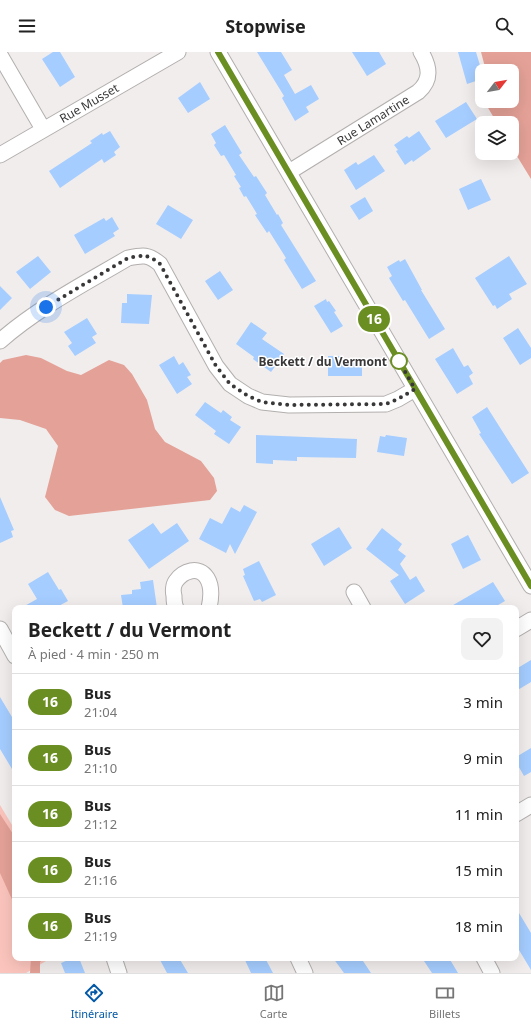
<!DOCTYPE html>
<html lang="fr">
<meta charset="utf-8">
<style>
:root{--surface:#fff;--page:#f2f2f2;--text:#222;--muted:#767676;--line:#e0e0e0;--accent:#0359a7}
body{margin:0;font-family:"Noto Sans",sans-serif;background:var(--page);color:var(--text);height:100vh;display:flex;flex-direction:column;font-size:15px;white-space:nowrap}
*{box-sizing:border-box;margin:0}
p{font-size:13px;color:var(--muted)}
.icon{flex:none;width:22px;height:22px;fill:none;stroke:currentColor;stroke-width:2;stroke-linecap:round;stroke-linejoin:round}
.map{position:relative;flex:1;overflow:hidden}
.side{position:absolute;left:12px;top:553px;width:507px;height:356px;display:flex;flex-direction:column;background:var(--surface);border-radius:8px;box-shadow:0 4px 16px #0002}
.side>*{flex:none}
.badge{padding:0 8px;border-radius:13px;font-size:14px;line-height:26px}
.needle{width:26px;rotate:59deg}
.tools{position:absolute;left:475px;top:12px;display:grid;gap:8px}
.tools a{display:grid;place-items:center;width:44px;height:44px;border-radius:8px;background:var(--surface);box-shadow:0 4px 16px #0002;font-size:20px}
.you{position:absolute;width:20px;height:20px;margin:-10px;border:3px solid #fff;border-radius:50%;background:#1a73e8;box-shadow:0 0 0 6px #1a73e833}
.map>.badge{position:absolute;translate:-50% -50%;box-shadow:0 0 0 2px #fff}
.round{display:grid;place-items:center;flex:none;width:42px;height:42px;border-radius:8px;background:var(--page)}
.overview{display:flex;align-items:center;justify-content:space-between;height:68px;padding:0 16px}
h1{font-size:19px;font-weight:700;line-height:30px}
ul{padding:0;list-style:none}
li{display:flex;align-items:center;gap:12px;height:56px;padding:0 16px;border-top:1px solid var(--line)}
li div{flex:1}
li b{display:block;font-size:15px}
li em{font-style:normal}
li .badge{min-width:44px;font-weight:700;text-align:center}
header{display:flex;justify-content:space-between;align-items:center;height:52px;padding:0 16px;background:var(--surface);font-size:18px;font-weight:700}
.menu{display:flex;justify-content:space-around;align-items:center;height:56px;border-top:1px solid var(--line);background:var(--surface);font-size:11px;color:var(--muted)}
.menu a{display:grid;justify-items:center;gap:2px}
.menu .current{color:var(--accent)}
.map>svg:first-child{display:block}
.green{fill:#fbc5bd}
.forest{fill:#e4a197}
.building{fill:#a5cdff}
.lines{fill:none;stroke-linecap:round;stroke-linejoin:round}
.minor-casing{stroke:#b3afae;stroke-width:17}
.minor{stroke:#fff;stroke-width:15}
.line-casing{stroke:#fff;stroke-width:9}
.line{stroke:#6b8e23;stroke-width:6}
.walk{stroke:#393737;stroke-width:4;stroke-dasharray:0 7.2}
.stop-dot{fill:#fff;stroke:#6b8e23;stroke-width:2}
.labels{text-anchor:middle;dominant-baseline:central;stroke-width:3;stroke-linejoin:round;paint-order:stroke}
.street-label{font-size:12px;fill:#393737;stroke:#fff}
.stop-label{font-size:12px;font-weight:bold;fill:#393737;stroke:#fff;text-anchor:end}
</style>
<header><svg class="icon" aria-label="menu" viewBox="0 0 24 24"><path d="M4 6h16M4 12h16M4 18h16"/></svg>Stopwise<svg class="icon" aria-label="search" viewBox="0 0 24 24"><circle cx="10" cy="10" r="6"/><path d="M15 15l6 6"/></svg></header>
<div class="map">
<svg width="531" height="921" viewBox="0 0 531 921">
<rect width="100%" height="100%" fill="#f1edec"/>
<path class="green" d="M0 753 15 778V906H51L26 921H0Z"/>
<path class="forest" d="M481 0H531V127L512 96V71H497L484 49H512V19H486Z
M26 303 41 306 67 319 81 323 109 308 124 313 132 322 147 348 155 377 165 390 201 409 214 426 217 439 210 448 69 464 55 458 45 445 58 394 46 377 20 368 0 366V311L3 308Z
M0 762 15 785V854L0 821Z
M31 906H45L40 910V921H30Z"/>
<path class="building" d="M53 0H60L75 25 60 35 42 7Z
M257 0H281L292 18 284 23 295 42 311 33 319 47 306 55 309 60 295 69 282 46 284 44Z
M352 0H379L386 12 367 24Z
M458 0H476L482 20V27L467 32Z
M200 30 210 47 188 61 178 46Z
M466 50 477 67 446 86 435 69Z
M225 73 242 101 239 103 254 125 256 124 267 141 265 143 277 163 278 162 283 171 281 173 316 229 302 237 284 208 286 206 269 179 267 181 255 163 257 162 246 144 244 145 239 136 241 135 234 124 236 123 224 103 221 104 214 93 216 91 211 82Z
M110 79 120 95 114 100 116 103 104 111 102 107 60 136 49 119 92 91 90 89 102 81 103 83Z
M419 79 431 97 413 110 412 108 405 113 396 99 398 98 394 93 407 84 409 86Z
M374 103 385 119 356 138 344 118 356 110 358 113Z
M481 127 491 148 468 158 459 137Z
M365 145 373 159 359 168 350 154Z
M168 153 193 168 181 187 156 172Z
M112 165 119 177 113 181 115 184 85 202 74 183 104 166 106 169Z
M38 204 51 220 30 237 16 220Z
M509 204 527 232 509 242 512 247 497 257 495 253 493 254 475 226Z
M405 207 422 238H421L445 277 429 287 405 248 403 249 389 226 392 224 387 215 399 208 400 210Z
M220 219 233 238 218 248 205 229Z
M0 234 12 246 0 258Z
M127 242 152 243 149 272 121 271 122 251H127Z
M326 247 327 250 329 249 336 259 334 260 343 274 331 281 314 254Z
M87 266 97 282 92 285 96 291 75 304 68 294 72 291 64 280Z
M251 270 267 281 262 287 284 302 271 320 253 307 254 305 236 292Z
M518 276 531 296V306L520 313 503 286Z
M453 296 464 315 468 313 473 321 469 324 473 332 457 342 435 307Z
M174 304 179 313 183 310 191 323 187 325 192 332 177 342 159 313Z
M328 304H343V307H362V324H328Z
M205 350 221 361 223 358 232 365 230 368 241 375 229 392 214 382 216 379 195 363Z
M487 355 529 421 512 432 479 382 481 381 472 365Z
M256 383 357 387 356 406 297 405V409L273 408V412L256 411Z
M386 383 407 386 404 404 377 400 380 384 385 385Z
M0 445 14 478 11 479 13 485 0 491Z
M244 453 257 460 235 502 230 492 226 501 199 487 210 466 222 472 231 455 240 460Z
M153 471 161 482 177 471 189 489 149 517 128 488Z
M339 475 352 496 324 514 311 492Z
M382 476 402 492 398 498 406 504 400 512 410 528 416 524 425 539 405 552 390 529 399 523 366 497Z
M468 483 481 508 463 517 451 492Z
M259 509 276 543 262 550 260 547 254 549 243 524 245 523 243 517Z
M48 520 59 538 61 537 68 549 55 556H21L37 547 28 532Z
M153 528 157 556H123L121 543 132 542V538L141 537 140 530Z
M493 530 505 549 493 556H448Z
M531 608V630L516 639V617Z
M0 645 15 670V722L0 697Z
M531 696V720L524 724 516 710V705Z
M516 856 531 881V918L516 893Z
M73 906H79L85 921H65L61 911Z
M159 906H179L188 921H167Z
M244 906H265L273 921H251Z
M333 906H361L371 921H344Z
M422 906H449L458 921H432Z"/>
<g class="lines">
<defs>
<path id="minor" d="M218 0 531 534
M0 3 43 77
M0 103 178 0
M289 120 418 40C432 28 430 15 421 0
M0 289C39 255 84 232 128 206 143 203 148 202 160 212L216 314 230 332 248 344 262 350 289 353 386 352 398 347 415 337
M354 540 363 556
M176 556C174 552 174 548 174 544 173 540 173 533 176 529 183 519 199 513 207 526 212 534 211 547 209 556
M0 577 15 604
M516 577 531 568
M516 762 531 753
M114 906 119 921
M298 906 305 921
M484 906 492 921"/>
</defs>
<use href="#minor" class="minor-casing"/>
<use href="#minor" class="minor"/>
</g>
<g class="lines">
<defs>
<path id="line" d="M218 0 531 534"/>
</defs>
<use href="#line" class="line-casing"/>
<use href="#line" class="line"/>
<path class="walk" d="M46 255 128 206C143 203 148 202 160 212L216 314 230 332 248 344 262 350 289 353 386 352 398 347 415 337 399 309"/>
</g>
<circle class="stop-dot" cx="399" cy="309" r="8"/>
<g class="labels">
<g class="street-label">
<text transform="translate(89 51) rotate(-30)">Rue Musset</text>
<text transform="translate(373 68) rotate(-32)">Rue Lamartine</text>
</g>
<g class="stop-label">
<text x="387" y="309">Beckett / du Vermont</text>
</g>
</g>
</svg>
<div class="tools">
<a><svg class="needle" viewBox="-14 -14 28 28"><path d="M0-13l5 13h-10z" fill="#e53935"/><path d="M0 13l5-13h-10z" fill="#767676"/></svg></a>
<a><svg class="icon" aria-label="layers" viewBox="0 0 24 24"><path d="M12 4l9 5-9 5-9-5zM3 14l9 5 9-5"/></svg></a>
</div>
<div class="you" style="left:46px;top:255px"></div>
<b class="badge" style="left:374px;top:267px;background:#6b8e23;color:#fff">16</b>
<section class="side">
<div class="overview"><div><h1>Beckett / du Vermont</h1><p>À pied · 4 min · 250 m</p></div><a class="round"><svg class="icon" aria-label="heart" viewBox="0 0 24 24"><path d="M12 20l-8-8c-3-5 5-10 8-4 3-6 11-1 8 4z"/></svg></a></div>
<ul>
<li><span class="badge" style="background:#6b8e23;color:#fff">16</span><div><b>Bus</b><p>21:04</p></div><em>3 min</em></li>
<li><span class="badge" style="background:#6b8e23;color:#fff">16</span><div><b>Bus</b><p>21:10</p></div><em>9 min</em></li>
<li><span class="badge" style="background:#6b8e23;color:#fff">16</span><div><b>Bus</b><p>21:12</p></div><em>11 min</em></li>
<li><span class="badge" style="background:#6b8e23;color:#fff">16</span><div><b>Bus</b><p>21:16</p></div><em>15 min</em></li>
<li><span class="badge" style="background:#6b8e23;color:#fff">16</span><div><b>Bus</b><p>21:19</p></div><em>18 min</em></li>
</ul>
</section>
</div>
<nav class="menu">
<a class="current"><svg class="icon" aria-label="directions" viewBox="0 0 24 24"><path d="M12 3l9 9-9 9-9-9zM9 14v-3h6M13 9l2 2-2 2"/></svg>Itinéraire</a>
<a><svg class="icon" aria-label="map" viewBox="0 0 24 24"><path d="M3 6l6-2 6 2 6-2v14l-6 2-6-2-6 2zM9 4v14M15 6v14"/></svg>Carte</a>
<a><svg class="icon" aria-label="tickets" viewBox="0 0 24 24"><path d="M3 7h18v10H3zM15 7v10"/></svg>Billets</a>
</nav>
